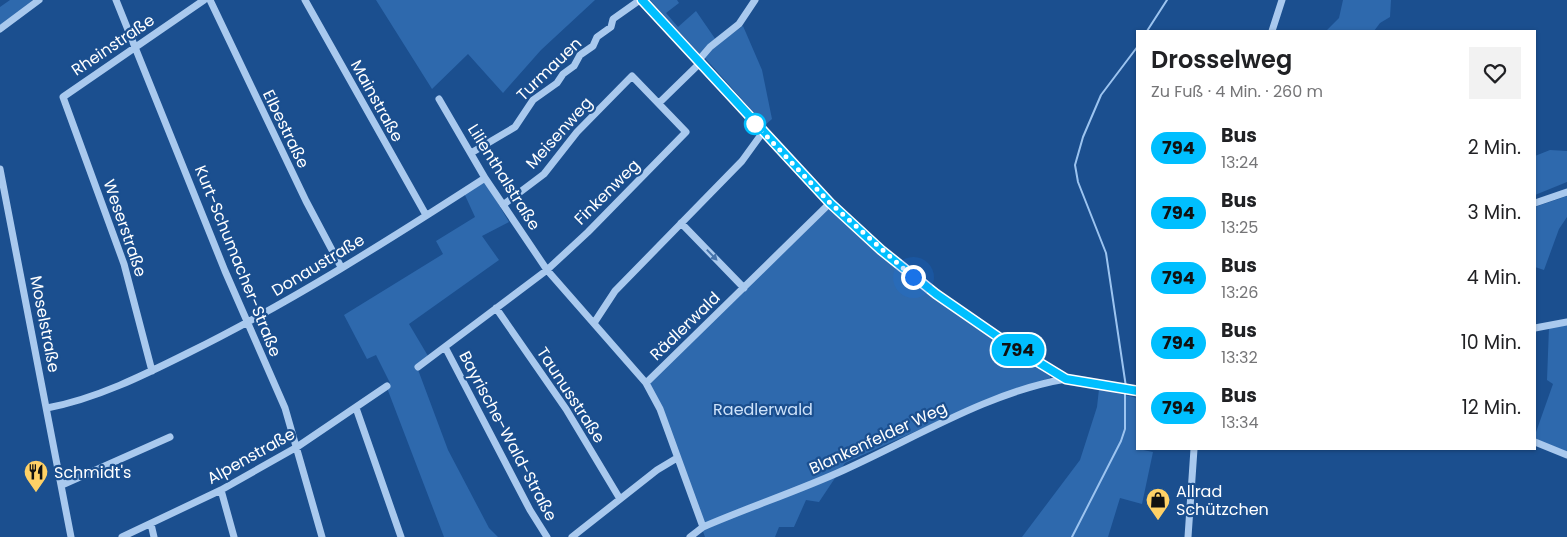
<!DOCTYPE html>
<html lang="de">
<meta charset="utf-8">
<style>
:root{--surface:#fff;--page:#f2f2f2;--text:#202124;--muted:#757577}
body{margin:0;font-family:Poppins,sans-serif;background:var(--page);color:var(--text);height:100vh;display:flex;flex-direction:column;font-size:19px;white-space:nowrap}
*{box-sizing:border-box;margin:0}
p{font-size:16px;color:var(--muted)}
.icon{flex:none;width:28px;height:28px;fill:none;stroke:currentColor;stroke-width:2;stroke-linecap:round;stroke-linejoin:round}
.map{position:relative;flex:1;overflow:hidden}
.panel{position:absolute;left:1136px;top:30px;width:400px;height:420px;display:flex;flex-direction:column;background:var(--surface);border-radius:0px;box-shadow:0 1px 4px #0004}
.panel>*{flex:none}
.badge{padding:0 10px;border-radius:16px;font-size:18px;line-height:32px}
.you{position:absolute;width:25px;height:25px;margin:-12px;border:4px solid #fff;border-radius:50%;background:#1a73e8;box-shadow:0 0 0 8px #1a73e833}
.map>.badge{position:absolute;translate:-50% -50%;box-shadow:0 0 0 2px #fff}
.round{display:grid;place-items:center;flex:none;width:52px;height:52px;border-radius:0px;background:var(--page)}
.head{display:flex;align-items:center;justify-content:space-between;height:85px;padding:0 15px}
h1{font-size:24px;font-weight:600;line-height:38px}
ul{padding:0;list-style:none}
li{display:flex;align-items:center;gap:15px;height:65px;padding:0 15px}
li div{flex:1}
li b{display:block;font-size:19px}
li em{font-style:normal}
li .badge{min-width:55px;font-weight:700;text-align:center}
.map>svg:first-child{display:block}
.green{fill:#2e69ad}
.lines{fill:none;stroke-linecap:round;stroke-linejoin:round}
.stream{stroke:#9cc4f0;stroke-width:2}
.minor{stroke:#a9c9ee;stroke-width:7}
.oneway{fill:#4674ac}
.line-casing{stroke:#fff;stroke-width:11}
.line{stroke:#00bfff;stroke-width:8}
.walk{stroke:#fff;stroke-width:5;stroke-dasharray:0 9}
.stop-dot{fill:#fff;stroke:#00bfff;stroke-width:2.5}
.labels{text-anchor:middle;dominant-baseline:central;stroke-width:4.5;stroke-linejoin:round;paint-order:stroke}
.street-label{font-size:16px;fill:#fff;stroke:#1b4f8f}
.park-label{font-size:16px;fill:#cfe3fa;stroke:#1b4f8f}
.poi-label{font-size:16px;fill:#fff;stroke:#1b4f8f;text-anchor:start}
</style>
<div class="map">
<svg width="1567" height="537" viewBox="0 0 1567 537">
<rect width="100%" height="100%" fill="#1b4f8f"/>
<path class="green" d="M10 0H33L0 26V7Z
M376 0H595L541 50 503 93 468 54 432 89Z
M650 0H677L679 3 666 13 678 27 696 11 716 40 700 55Z
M1343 0H1391L1390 17 1380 23 1374 31H1326L1339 18Z
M743 26 762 70 772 119 765 125 705 58 712 48Z
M1550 150 1567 151V182L1535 195V156Z
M485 182 509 222 482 236 499 260 409 324 428 356 417 367 448 450 489 528 498 537H444L387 388 390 383 376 355 367 359 344 315 443 254 436 241 475 217 464 193Z
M1567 196V217L1559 229 1544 270 1535 267V207Z
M831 207 877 249 1050 372V378L961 411 845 463 819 502 806 500 794 527H779L775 537H705L649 383Z
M1567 325V452L1535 439V435L1553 384 1547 380 1549 327Z
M1099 389 1137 398 1138 449 1153 452 1142 504 1120 498 1108 537H1022L1080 460 1097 407Z"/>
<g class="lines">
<path class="stream" d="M1147 31 1167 0
M1126 387 1106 253 1078 182 1075 165 1083 137 1101 95 1138 46
M1072 537 1121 441 1125 429V392"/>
<path class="minor" d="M116 0 225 271 285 408 322 537
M210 0 306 201 341 267
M305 0 426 215
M642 0 830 203 881 249 936 294 1007 343 1066 379 1138 391
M0 29 39 0
M1272 31 1282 0
M698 61 710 47 739 24 755 0
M439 99 485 178 547 270 646 383 660 409 703 527
M659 103 700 63
M471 153 515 127 533 100 557 83 563 74 574 66 580 55 593 46 597 37 611 27 613 19 640 0
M0 169 71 537
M1535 203 1567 192
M681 223 744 288
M496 308 566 409 620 499
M594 323 615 291 742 161 763 132
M1535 328 1567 322
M445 347 530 510 547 537
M418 367 547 270 588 232 686 132 632 76 577 132 544 174 503 205
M152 371 124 264 63 97 204 0
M646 383 830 203
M47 408C96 399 144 375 188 353 291 302 389 240 485 178
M356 408 401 537
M1535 442 1567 455
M62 485 170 437
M221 490 234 537
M151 524 154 537
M122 537 221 490 297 447 387 386
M572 537 657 470 677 458
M690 537 703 527C749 507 798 491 844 470 913 439 991 391 1066 379
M1188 537 1194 449"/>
</g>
<defs><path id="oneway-solid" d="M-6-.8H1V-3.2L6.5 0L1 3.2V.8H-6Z" transform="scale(1.25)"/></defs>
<use class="oneway" href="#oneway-solid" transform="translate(712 255) rotate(46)"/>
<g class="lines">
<defs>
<path id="line" d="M642 0 830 203 881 250 936 294 1007 343 1066 379 1138 391"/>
</defs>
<use href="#line" class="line-casing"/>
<use href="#line" class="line"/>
<path class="walk" d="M755 124 830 203 913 277"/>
</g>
<defs>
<symbol id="restaurant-pin" viewBox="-11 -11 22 30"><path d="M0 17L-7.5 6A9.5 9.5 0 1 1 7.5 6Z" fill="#ffd166" stroke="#1b4f8f"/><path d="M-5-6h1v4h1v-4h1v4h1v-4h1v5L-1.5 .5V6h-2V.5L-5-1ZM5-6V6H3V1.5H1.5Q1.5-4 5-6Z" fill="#111"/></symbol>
<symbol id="shop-pin" viewBox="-11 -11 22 30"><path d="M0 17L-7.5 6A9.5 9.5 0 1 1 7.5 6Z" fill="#ffd166" stroke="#1b4f8f"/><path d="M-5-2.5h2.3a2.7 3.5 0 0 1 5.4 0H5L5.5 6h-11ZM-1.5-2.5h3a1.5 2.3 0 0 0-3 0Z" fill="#111"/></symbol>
</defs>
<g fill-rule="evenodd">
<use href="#restaurant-pin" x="22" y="458" width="28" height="38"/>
<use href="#shop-pin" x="1144" y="486" width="28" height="38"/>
</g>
<circle class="stop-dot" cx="755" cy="124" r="10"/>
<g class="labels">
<g class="street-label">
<text transform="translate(113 45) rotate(-34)">Rheinstraße</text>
<text transform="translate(549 69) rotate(-44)">Turmauen</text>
<text transform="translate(377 101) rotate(61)">Mainstraße</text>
<text transform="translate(286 129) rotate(64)">Elbestraße</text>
<text transform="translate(559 133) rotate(-48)">Meisenweg</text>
<text transform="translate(504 177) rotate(58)">Lilienthalstraße</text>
<text transform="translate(607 192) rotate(-45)">Finkenweg</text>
<text transform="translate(125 228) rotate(71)">Weserstraße</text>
<text transform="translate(238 261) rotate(68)">Kurt-Schumacher-Straße</text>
<text transform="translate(318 265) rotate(-31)">Donaustraße</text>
<text transform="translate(45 324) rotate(79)">Moselstraße</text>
<text transform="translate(685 326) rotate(-44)">Rädlerwald</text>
<text transform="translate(571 395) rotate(57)">Taunusstraße</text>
<text transform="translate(508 436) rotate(62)">Bayrische-Wald-Straße</text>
<text transform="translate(878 438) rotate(-25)">Blankenfelder Weg</text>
<text transform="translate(251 456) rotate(-29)">Alpenstraße</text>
</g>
<g class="park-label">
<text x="763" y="409">Raedlerwald</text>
</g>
<g class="poi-label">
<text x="54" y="472">Schmidt's</text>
<text x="1176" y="491">Allrad<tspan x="1176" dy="18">Schützchen</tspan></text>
</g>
</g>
</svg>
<div class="you" style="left:913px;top:277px"></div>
<b class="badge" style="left:1018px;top:350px;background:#00bfff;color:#111">794</b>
<section class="panel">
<div class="head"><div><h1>Drosselweg</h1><p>Zu Fuß · 4 Min. · 260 m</p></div><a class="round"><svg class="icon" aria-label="heart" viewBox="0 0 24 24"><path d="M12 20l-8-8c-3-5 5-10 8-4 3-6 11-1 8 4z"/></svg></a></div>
<ul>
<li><span class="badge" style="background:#00bfff;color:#111">794</span><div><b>Bus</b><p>13:24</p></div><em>2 Min.</em></li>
<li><span class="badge" style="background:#00bfff;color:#111">794</span><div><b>Bus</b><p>13:25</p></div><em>3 Min.</em></li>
<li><span class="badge" style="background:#00bfff;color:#111">794</span><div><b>Bus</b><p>13:26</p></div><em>4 Min.</em></li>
<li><span class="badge" style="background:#00bfff;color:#111">794</span><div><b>Bus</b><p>13:32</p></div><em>10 Min.</em></li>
<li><span class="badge" style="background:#00bfff;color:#111">794</span><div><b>Bus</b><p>13:34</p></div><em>12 Min.</em></li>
</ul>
</section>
</div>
